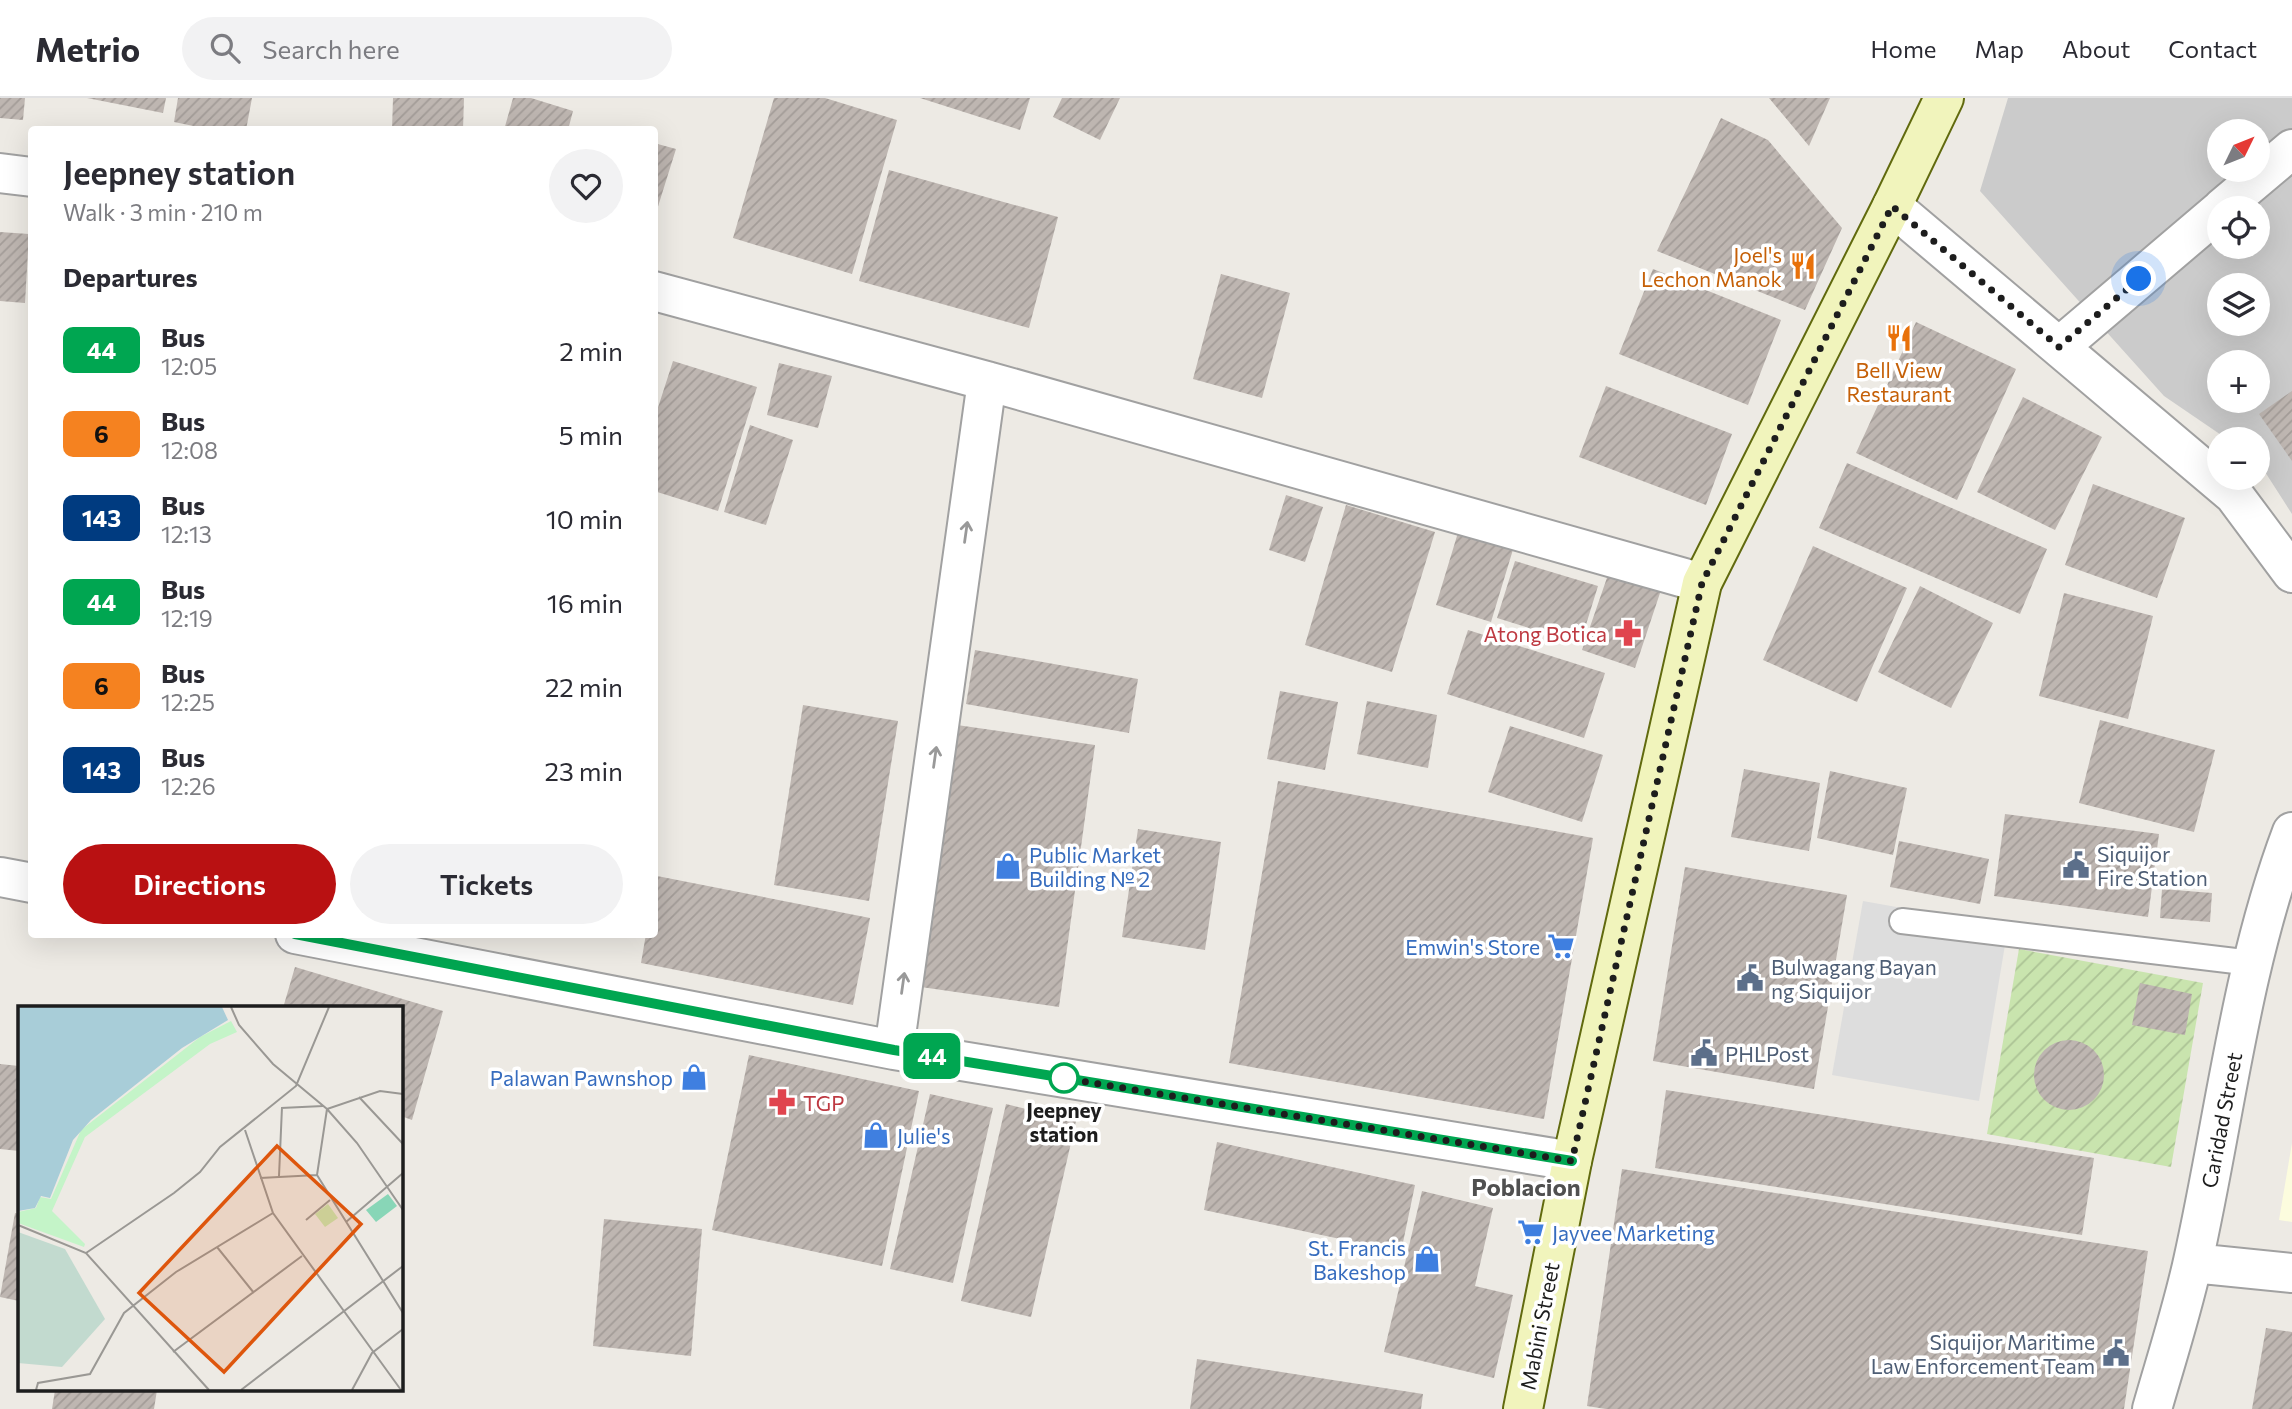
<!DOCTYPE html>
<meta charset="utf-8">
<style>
:root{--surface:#fff;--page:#f2f2f3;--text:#2b2b33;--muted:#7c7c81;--line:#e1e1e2;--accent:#b91112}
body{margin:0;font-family:Commissioner,sans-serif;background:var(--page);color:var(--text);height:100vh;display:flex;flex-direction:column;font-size:26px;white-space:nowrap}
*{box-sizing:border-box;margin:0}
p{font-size:23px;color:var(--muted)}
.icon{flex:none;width:38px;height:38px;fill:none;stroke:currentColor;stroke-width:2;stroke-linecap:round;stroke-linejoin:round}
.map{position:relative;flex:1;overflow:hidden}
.panel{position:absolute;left:28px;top:28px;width:630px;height:812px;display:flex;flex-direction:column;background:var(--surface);border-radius:7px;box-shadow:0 7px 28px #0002}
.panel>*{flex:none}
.badge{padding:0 14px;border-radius:10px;font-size:24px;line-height:46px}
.needle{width:46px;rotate:47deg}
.controls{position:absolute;left:2207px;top:21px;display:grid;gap:14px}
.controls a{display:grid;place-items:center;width:63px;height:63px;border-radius:50%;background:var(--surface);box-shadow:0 7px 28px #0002;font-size:35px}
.you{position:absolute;width:35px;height:35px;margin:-18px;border:5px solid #fff;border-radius:50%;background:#1a73e8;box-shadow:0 0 0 10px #1a73e833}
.map>.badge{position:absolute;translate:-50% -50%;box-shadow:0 0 0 4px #fff}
h2{padding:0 35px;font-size:26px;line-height:63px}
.round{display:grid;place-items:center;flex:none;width:74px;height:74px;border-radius:37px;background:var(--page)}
.summary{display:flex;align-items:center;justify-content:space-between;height:119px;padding:0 35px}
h1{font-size:33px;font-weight:600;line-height:52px}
.button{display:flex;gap:14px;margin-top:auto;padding:14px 35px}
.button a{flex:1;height:80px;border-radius:42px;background:var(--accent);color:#fff;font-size:28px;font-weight:600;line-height:80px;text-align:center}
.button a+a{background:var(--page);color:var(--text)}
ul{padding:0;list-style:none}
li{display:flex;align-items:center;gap:21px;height:84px;padding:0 35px}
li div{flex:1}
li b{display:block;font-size:26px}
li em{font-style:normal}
li .badge{min-width:77px;font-weight:700;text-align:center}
header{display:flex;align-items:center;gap:42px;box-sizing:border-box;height:98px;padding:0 35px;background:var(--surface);border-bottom:2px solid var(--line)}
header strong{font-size:33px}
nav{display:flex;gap:38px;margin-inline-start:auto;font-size:24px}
.search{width:490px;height:63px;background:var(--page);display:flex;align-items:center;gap:18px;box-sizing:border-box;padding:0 24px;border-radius:38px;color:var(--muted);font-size:26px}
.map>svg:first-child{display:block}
.education{fill:#fcfcde}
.religious{fill:#cbcbcb;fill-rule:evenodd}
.garden{fill:url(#garden-furrows)}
.parking{fill:#ddd}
.building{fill:url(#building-hatch)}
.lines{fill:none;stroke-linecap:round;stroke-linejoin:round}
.lane-casing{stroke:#a1a1a1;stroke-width:28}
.street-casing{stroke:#a1a1a1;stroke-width:42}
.secondary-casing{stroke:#616a0e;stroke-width:42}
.lane{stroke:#fff;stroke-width:24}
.street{stroke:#fff;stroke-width:38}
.secondary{stroke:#f1f4bc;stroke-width:38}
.oneway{stroke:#999}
.line-casing{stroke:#fff;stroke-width:16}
.line{stroke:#00a651;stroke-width:10}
.walk{stroke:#1d1d1d;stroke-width:7;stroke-dasharray:0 12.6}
.stop-dot{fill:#fff;stroke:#00a651;stroke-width:3.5}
.labels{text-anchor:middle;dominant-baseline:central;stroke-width:7;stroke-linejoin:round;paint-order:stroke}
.food-label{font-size:21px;fill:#c56008;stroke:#fff;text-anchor:end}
.health-label{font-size:21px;fill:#be3a42;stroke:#fff;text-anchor:end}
.service-label{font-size:21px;fill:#4e5e75;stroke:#fff;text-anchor:start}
.shop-label{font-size:21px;fill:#366cbe;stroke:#fff;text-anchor:start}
.stop-label{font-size:21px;font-weight:bold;fill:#1d1d1d;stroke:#fff}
.street-label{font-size:21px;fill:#1d1d1d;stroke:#fff}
.quarter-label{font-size:24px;font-weight:bold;fill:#505050;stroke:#fff}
.inset-road{fill:none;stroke:#9a9894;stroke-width:2}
.view{fill:#de560d;fill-opacity:0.15;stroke:#de560d;stroke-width:3.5}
.inset-edge{fill:none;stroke:#1d1d1d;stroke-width:3.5}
</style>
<header>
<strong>Metrio</strong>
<div class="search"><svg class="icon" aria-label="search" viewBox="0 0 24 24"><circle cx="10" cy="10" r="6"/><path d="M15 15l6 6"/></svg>Search here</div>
<nav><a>Home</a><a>Map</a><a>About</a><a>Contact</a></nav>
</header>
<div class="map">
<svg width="2292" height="1311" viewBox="0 0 2292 1311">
<defs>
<pattern id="garden-furrows" width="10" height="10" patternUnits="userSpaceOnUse" patternTransform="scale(1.75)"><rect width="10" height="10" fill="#c9e4ae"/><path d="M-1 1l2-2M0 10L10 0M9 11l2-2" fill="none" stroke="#acc395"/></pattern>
<pattern id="building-hatch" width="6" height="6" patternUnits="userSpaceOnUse" patternTransform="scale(1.75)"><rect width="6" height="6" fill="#beb6b1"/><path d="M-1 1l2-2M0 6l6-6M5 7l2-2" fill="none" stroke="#a39c98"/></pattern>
</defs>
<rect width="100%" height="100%" fill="#edeae4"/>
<path class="education" d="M2292 1045V1124L2279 1122Z"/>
<path class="religious" d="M2008 0H2292V416L2258 363V341H2227L2164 298 1980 93ZM2219 33H2258V72H2219ZM2219 110H2258V149H2219ZM2219 187H2258V226H2219ZM2219 264H2258V303H2219Z"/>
<path class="garden" d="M2019 851 2203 885 2171 1069 1987 1036Z"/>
<path class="parking" d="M1863 803 2008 829 1979 1003 1832 977Z"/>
<path class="building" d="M0 0H25L23 22 0 20Z
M87 0H166L163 15Z
M178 0H252L246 32H213L174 24Z
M393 0H464L463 32H392Z
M513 0H531L573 13 568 32H504Z
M774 0H825L897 22 852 176 733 140Z
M920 0H1030L1020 32Z
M1062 0H1120L1100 42 1053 19Z
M1769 0H1830L1809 48Z
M1721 20 1768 42 1842 130 1805 212 1657 153Z
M654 45 676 51 655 118H654Z
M889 72 1058 119 1029 230 859 183Z
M0 134 29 136 25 205 0 203Z
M1653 171 1781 222 1748 307 1619 256Z
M1221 176 1290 195 1262 300 1193 281Z
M1916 224 2016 271 1957 402 1856 355Z
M673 263 757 289 718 413 654 393V322Z
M779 265 832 278 818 330 767 317Z
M1606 288 1732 336 1706 407 1579 359Z
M2292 293V363L2259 316Z
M2023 299 2102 339 2055 432 1977 394Z
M750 327 793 342 766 427 724 414Z
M1847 365 2047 451 2020 516 1819 430Z
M2093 386 2185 420 2157 500 2065 467Z
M1286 397 1323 409 1305 464 1269 452Z
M1346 407 1435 434 1392 574 1305 547Z
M1460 428 1515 445 1491 524 1436 507Z
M1813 448 1907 490 1857 604 1763 562Z
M1515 463 1598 488 1580 546 1497 520Z
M1610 471 1662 489 1635 570 1582 552Z
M1920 488 1993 525 1951 610 1878 574Z
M2064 495 2153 518 2128 621 2039 598Z
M1468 532 1605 575 1584 640 1447 596Z
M975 552 1138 581 1129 635 966 606Z
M1280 593 1338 604 1325 672 1267 661Z
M1367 603 1437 617 1428 670 1357 656Z
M803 607 898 623 869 803 774 787Z
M2100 622 2215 652 2194 734 2079 705Z
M957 627 1095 647 1059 909 921 889Z
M1510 628 1603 657 1582 724 1488 694Z
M1744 671 1820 685 1809 753 1731 739Z
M1830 673 1907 690 1893 757 1817 740Z
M1278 683 1593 740 1544 1021 1229 965Z
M2005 716 2159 736 2148 819 1994 798Z
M1138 731 1221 744 1205 852 1122 839Z
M1899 743 1989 761 1980 806 1890 789Z
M1685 769 1847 797 1814 991 1653 963Z
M657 778 870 820 853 907 641 865 646 836H654V790Z
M2162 791 2212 795 2210 824 2160 820Z
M295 869 443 913 412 1022 401 1018V910H283Z
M2140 885 2192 896 2185 937 2132 927Z
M2034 977a35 35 0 1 1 70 0a35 35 0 1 1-70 0Z
M749 957 919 993 882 1168 712 1132Z
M0 966 19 968V1053L0 1051Z
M1666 992 2094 1060 2082 1137 1655 1070Z
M930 996 993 1010 953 1185 890 1171Z
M1006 1006 1076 1023 1031 1219 961 1203Z
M1217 1044 1415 1087 1401 1154 1204 1112Z
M1622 1071 2148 1153 2124 1311H1606L1587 1308Z
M1422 1093 1493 1110 1475 1188 1513 1197 1494 1280 1384 1254Z
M15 1115 19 1116V1203L0 1199Z
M604 1121 702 1131 691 1258 593 1248Z
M2266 1230 2292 1234V1311H2252Z
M1197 1261 1423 1296 1421 1311H1190Z
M55 1292H157L154 1311H52Z"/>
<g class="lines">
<defs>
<path id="lane" d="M1902 823 2252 865"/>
<path id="street" d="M0 75 32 79
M1892 108 2234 397 2292 475
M2222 110 2292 51
M654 193 987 283 1702 485
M2059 249 2219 113
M0 779 32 785
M295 836 894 952 1572 1063
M894 952 987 283
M2193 1165 2292 1175
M2152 1311C2166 1262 2182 1213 2193 1163 2225 1020 2240 872 2292 734"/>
<path id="secondary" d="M1523 1311 1572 1063 1702 485 1892 108 1944 0"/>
</defs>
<use href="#lane" class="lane-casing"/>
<use href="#street" class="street-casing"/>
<use href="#secondary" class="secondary-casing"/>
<use href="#lane" class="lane"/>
<use href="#street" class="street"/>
<use href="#secondary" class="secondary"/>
</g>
<defs><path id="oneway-shaft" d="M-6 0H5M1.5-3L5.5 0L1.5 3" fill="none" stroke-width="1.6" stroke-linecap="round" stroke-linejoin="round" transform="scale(1.75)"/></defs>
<g class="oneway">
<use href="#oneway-shaft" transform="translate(966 434) rotate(-82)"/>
<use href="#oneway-shaft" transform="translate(935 659) rotate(-82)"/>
<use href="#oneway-shaft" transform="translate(903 885) rotate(-82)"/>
</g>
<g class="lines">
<defs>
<path id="line" d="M295 836 894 952 1572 1063"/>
</defs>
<use href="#line" class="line-casing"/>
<use href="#line" class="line"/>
<path class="walk" d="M1064 980 1056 979 1572 1063 1702 485 1892 108 2059 249 2139 181"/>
</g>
<defs>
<symbol id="restaurant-bare" viewBox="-9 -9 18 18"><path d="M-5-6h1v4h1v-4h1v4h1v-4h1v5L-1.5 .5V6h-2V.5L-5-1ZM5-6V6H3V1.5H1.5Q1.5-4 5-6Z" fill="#e8710a" stroke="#fff" stroke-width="2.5" paint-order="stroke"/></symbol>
<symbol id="pharmacy-bare" viewBox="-9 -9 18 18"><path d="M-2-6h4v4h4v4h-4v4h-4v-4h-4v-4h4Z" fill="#e0444e" stroke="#fff" stroke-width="2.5" paint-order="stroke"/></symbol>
<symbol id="civic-bare" viewBox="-9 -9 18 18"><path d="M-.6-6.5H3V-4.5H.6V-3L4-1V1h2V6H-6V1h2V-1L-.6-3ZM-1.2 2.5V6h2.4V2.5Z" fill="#5c6f8a" stroke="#fff" stroke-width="2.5" paint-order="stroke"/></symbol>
<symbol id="shop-bare" viewBox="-9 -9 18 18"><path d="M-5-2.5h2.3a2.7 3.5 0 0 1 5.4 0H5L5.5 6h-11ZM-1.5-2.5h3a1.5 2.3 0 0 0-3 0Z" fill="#3f7fe0" stroke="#fff" stroke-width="2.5" paint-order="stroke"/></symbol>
<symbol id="supermarket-bare" viewBox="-9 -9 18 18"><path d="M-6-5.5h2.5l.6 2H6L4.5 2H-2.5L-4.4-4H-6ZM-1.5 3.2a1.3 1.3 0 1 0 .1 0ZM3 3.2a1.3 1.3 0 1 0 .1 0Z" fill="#3f7fe0" stroke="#fff" stroke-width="2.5" paint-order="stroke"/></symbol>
</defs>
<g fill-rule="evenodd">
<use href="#restaurant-bare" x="1784" y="149" width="38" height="38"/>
<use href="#restaurant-bare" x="1880" y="221" width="38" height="38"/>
<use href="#pharmacy-bare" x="1609" y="516" width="38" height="38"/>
<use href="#civic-bare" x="2057" y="748" width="38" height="38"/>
<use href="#shop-bare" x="989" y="749" width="38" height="38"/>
<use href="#supermarket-bare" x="1542" y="829" width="38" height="38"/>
<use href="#civic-bare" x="1731" y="861" width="38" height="38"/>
<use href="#civic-bare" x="1685" y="936" width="38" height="38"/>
<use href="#shop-bare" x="675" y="960" width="38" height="38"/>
<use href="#pharmacy-bare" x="763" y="985" width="38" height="38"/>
<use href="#shop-bare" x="857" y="1018" width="38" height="38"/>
<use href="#supermarket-bare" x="1512" y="1115" width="38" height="38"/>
<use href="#shop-bare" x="1408" y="1142" width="38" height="38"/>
<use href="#civic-bare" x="2097" y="1236" width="38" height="38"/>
</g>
<circle class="stop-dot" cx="1064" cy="980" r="14"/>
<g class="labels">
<g class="food-label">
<text x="1782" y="156">Joel's<tspan x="1782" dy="24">Lechon Manok</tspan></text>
<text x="1899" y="271" text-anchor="middle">Bell View<tspan x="1899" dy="24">Restaurant</tspan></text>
</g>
<g class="health-label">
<text x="1607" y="535">Atong Botica</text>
<text x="803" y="1004" text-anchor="start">TGP</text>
</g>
<g class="service-label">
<text x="2097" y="755">Siquijor<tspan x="2097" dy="24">Fire Station</tspan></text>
<text x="1771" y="868">Bulwagang Bayan<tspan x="1771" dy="24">ng Siquijor</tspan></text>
<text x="1725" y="955">PHLPost</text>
<text x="2095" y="1243" text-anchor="end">Siquijor Maritime<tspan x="2095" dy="24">Law Enforcement Team</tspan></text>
</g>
<g class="shop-label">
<text x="1029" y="756">Public Market<tspan x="1029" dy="24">Building № 2</tspan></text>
<text x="1540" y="848" text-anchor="end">Emwin's Store</text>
<text x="673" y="979" text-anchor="end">Palawan Pawnshop</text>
<text x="897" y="1037">Julie's</text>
<text x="1552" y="1134">Jayvee Marketing</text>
<text x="1406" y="1149" text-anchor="end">St. Francis<tspan x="1406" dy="24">Bakeshop</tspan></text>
</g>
<g class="stop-label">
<text x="1064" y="1011">Jeepney<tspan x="1064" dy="24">station</tspan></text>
</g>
<g class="street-label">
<text transform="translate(2221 1022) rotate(-79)">Caridad Street</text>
<text transform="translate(1539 1228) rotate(-79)">Mabini Street</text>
</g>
<g class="quarter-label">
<text x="1526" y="1088">Poblacion</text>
</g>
</g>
<g transform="translate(18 908)">
<rect width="385" height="385" fill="#edeae4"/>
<path d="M0 226 47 243 87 313 44 361 0 357Z" fill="#c2dacf"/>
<path d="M213 15 219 26 192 38 67 131 34 205 67 238 66 241 0 217V206L18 202 22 191 33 193 63 124 182 31Z" fill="#c4f4c8"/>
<path d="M310 198 320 212 307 221 297 208Z" fill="#c9e4ae"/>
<path d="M370 188 379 200 358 216 348 204Z" fill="#88d6b7"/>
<path d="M0 1H204L210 14 164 42 73 114 55 134 32 192 23 190 17 202 0 205Z" fill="#a8cdd8"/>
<path class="inset-road" d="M213 1 221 19 255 58 309 103 339 137 385 204M341 91 385 138M263 102 305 100M227 124 255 207 383 384M299 169 385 307M299 169 309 103 362 85 385 88M261 170 264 101M242 172 299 169M288 214 312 194M328 216 385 167M0 219 68 247 191 384M199 241 236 287M68 247 156 187 182 166 202 141 278 80 311 1M155 346 284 250M18 384 20 377 72 368 106 307 158 266 255 207M223 384 385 260M334 384 354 347 385 323"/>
<path class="view" d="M259 140 343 218 206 366 121 287Z"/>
<rect width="385" height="385" class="inset-edge"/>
</g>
</svg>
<div class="controls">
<a><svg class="needle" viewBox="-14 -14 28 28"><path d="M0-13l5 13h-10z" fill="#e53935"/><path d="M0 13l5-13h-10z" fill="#7c7c81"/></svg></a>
<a><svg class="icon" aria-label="locate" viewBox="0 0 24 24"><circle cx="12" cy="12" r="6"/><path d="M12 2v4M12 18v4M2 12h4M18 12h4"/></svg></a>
<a><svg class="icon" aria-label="layers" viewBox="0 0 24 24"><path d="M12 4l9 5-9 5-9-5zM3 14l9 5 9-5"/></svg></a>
<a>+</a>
<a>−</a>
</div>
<div class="you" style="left:2139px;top:181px"></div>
<b class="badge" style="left:932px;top:958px;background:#00a651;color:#fff">44</b>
<section class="panel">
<div class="summary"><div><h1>Jeepney station</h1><p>Walk · 3 min · 210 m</p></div><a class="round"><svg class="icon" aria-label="heart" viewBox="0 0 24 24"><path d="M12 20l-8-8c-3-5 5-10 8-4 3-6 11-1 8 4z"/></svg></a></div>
<h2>Departures</h2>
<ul>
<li><span class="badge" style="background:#00a651;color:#fff">44</span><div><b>Bus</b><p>12:05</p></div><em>2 min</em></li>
<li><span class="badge" style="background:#f58220;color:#111">6</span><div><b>Bus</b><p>12:08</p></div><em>5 min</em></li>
<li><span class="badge" style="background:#003b80;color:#fff">143</span><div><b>Bus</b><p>12:13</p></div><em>10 min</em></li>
<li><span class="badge" style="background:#00a651;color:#fff">44</span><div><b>Bus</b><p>12:19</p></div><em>16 min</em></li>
<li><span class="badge" style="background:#f58220;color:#111">6</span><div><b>Bus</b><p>12:25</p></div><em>22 min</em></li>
<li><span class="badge" style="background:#003b80;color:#fff">143</span><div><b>Bus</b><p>12:26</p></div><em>23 min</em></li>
</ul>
<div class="button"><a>Directions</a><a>Tickets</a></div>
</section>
</div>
